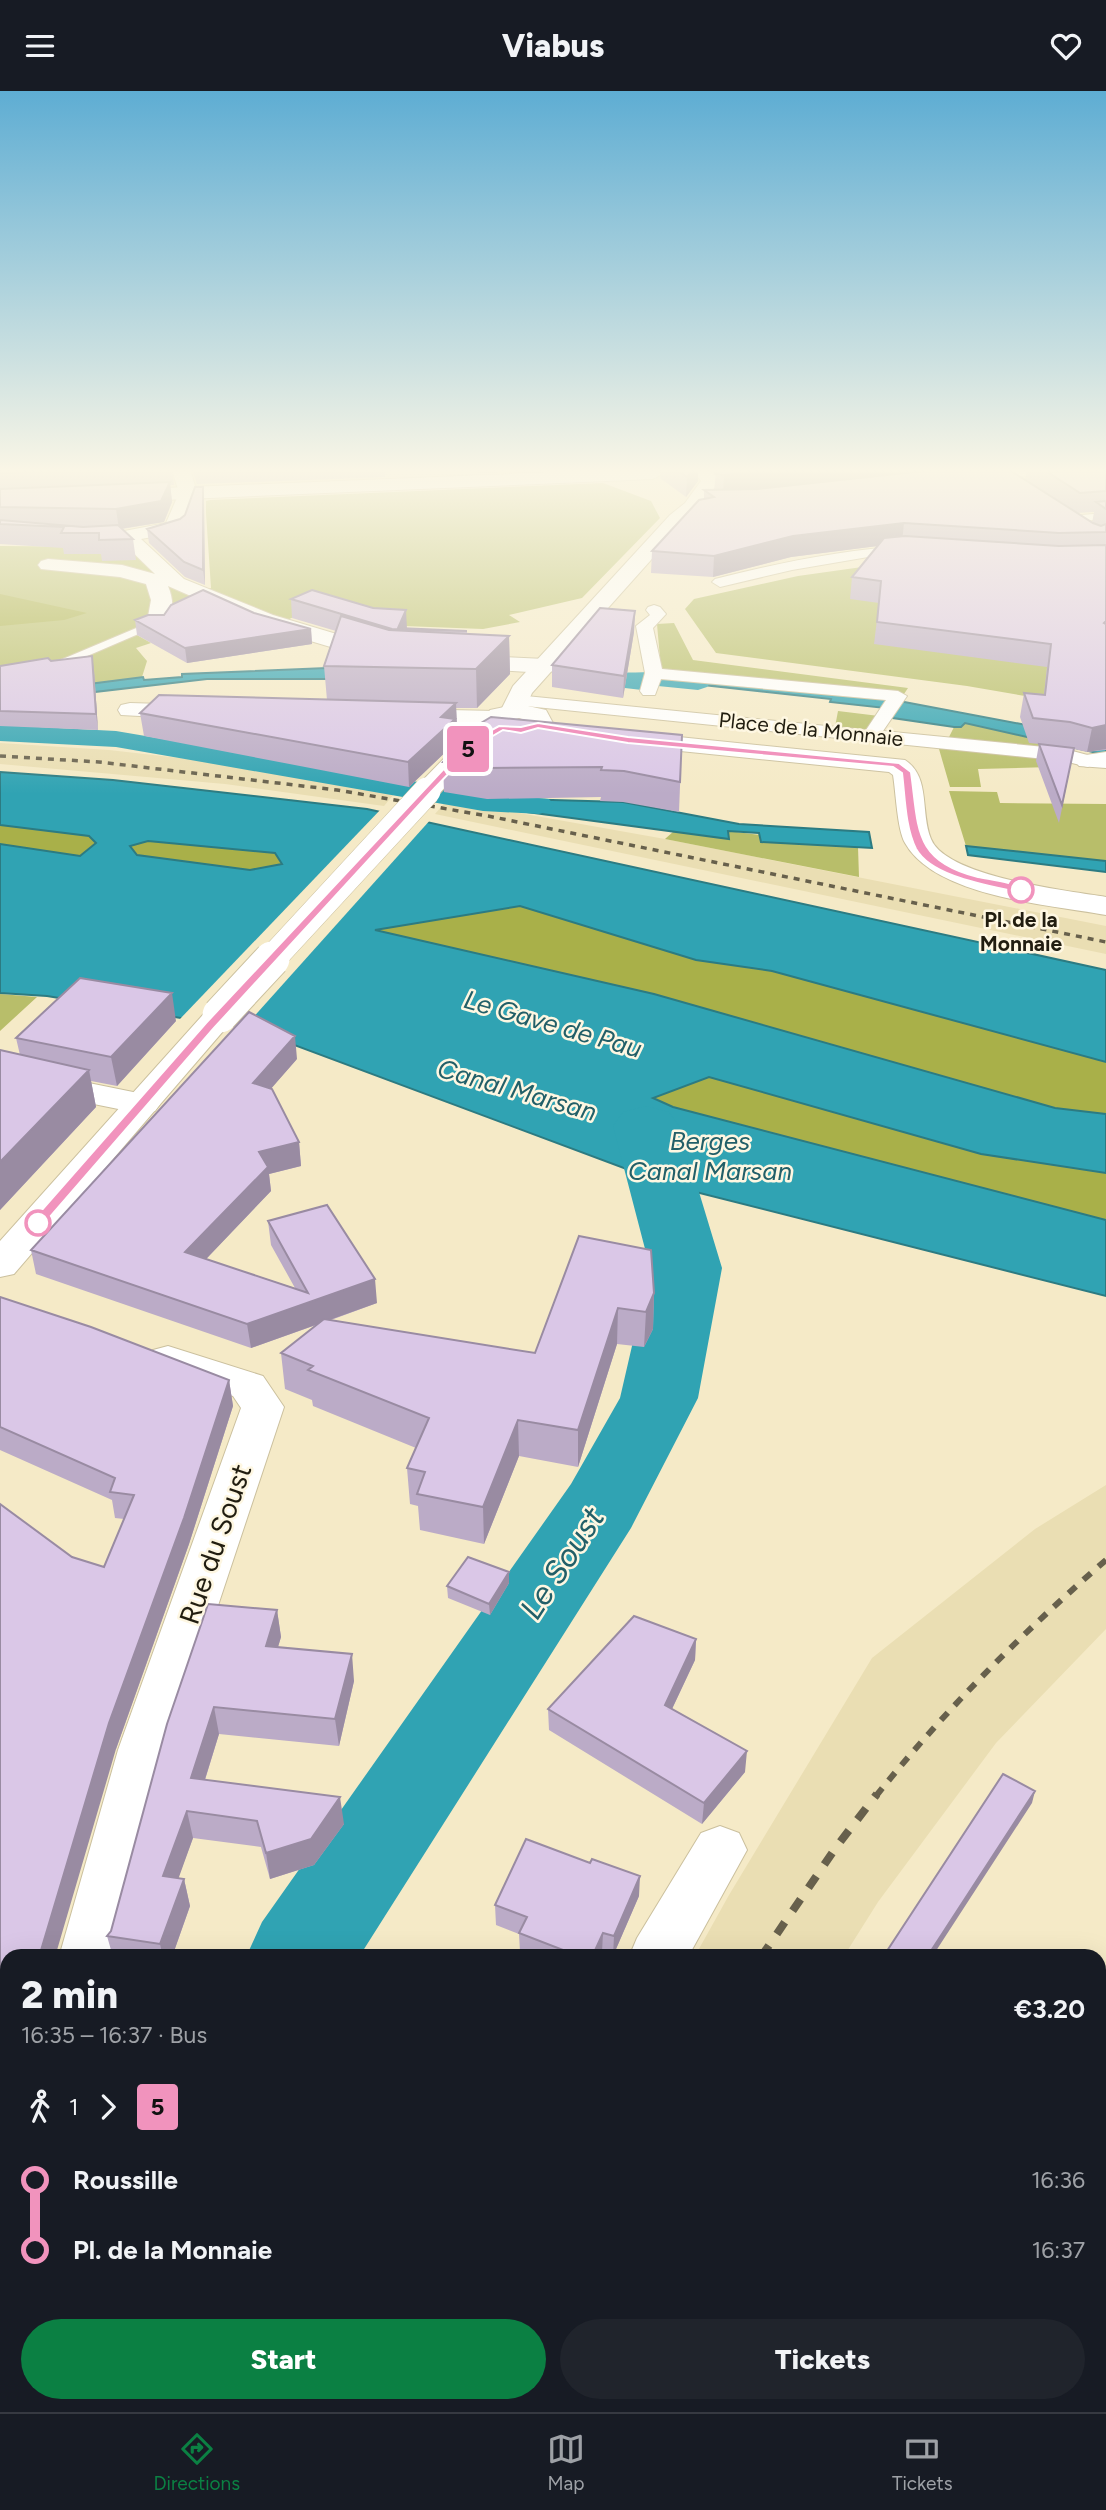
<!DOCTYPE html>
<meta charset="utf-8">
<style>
:root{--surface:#171b24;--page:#20242c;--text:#f1f3f6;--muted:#9ea1a6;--line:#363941;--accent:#0b8043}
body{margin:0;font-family:Figtree,sans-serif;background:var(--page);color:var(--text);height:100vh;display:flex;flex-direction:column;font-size:26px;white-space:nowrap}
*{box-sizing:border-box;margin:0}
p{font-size:23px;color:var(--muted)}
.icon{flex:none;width:38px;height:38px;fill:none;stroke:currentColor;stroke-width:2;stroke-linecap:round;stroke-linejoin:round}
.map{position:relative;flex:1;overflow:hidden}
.drawer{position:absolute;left:0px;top:1858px;width:1106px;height:464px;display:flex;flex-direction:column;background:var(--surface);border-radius:21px 21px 0 0;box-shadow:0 7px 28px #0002}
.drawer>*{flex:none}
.badge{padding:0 14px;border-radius:5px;font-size:24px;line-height:46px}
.map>.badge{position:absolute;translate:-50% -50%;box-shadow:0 0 0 4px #fff}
.legs{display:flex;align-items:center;gap:10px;height:77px;padding:0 21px;font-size:23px}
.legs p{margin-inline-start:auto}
.summary{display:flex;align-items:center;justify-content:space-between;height:119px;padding:0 21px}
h1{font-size:38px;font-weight:800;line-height:52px}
.action{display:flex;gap:14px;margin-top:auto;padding:14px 21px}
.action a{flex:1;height:80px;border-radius:42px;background:var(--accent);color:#fff;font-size:28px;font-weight:800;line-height:80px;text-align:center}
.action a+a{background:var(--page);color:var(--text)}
ul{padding:0 21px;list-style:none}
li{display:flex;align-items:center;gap:24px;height:70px;font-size:26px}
li i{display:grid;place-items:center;width:10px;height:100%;margin:0 9px;background:currentColor}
li i::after{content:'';width:18px;height:18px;margin:-9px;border:5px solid;border-radius:50%;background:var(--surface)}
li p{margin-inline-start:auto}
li:first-child i{background:linear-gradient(#0000 50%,currentColor 0)}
li:last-child i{background:linear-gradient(currentColor 50%,#0000 0)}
header{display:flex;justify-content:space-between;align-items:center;height:91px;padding:0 21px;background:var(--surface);font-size:32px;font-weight:800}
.tab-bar{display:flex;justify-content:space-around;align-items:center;height:98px;border-top:2px solid var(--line);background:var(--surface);font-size:19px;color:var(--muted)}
.tab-bar a{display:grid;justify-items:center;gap:4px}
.tab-bar .active{color:var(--accent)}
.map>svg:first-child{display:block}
.built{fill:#eadeb3}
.green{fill:#b8be6a}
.forest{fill:#a9b049}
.water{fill:#30a3b3;stroke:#2c7b82;stroke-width:2;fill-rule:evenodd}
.pier{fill:#f5eac7}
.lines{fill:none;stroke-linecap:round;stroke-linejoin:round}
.canal{fill:#30a3b3;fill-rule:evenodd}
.river{fill:#30a3b3;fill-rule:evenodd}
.service-casing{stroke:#cbc09e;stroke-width:2}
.pedestrian-casing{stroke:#cbc09e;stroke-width:2}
.minor-casing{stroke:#cbc09e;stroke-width:2}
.tertiary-casing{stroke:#cbc09e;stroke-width:2}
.secondary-casing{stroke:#cbc09e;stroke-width:2}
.service{fill:#fff;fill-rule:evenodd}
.pedestrian{fill:#fff;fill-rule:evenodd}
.minor{fill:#fff;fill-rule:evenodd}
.tertiary{fill:#fff;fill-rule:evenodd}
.secondary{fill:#fff;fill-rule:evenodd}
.rail-far2{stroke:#67604c;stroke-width:3.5;stroke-dasharray:6 6;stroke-linecap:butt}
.rail-far1{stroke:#67604c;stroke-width:6;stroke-dasharray:10 10;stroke-linecap:butt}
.rail{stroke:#67604c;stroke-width:8;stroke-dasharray:14 14;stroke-linecap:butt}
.secondary-bridge-far1-casing{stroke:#cbc09e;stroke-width:28;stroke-linecap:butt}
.secondary-bridge-casing{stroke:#cbc09e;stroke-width:37;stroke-linecap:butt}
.secondary-bridge-far1{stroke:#fff;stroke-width:27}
.secondary-bridge{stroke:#fff;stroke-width:35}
.wall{fill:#bbabc7}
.shaded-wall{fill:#998ba2}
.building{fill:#dac7e7;stroke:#998ba2;stroke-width:2}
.line-1{fill:#f193bd;stroke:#fff;stroke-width:2}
.stop-1-dot{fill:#fff;stroke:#f193bd;stroke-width:3.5}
.labels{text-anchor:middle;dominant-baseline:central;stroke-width:5;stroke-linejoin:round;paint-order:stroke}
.far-street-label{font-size:21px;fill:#211d10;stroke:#fef7e2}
.far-stop-label{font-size:21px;font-weight:bold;fill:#211d10;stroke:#fef7e2}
.water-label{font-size:26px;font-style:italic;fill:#225f68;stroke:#fef7e2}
.near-street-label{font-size:28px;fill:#211d10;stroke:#fef7e2}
.near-water-label{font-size:32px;font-style:italic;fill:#225f68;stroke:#fef7e2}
</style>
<header><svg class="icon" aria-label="menu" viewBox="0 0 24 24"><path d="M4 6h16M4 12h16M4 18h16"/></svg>Viabus<svg class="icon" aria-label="heart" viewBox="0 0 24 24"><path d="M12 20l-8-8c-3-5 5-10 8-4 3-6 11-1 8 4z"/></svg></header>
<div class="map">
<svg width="1106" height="2321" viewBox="0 0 1106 2321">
<rect width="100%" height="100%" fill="#f5eac7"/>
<path class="built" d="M0 652 109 659 259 676 399 697 384 715 225 693 0 673Z
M447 709 665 748 1106 835V863L435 723Z
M1106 1394V1538L996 1652 878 1811 844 1865H695L729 1804 872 1567 1035 1438Z
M469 2315H613L611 2321H466Z"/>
<path class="green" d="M603 392 651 410 660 427 582 507 509 524 520 531 483 538 351 533 313 517 285 530 202 499 211 497 206 422V410L210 409Z
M0 455 120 456 131 459 142 469 208 511 190 521 137 544 151 552 136 557 147 570 142 586 0 605Z
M912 469 1106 619 967 595 716 562 685 518 694 508 798 485Z
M674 532 693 569 908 597 904 603 661 579 657 533Z
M838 620 879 625 870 639 835 636Z
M965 632 1060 654 1057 657 948 648 954 636H961Z
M943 654 1055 666 1050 676 978 678 981 696H950L939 658Z
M949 700 997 701 1000 712 1106 713V770L966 755Z
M674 740 728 748V740L858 756 859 786 665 748Z
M0 903 37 906 0 940Z"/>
<path class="forest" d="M0 503 87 522 64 529 0 535Z
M0 734 89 745 96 752 80 765 0 753Z
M148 750 275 762 282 774 250 779 137 764 130 755Z
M519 815 696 869 772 880 1106 971V1023L1055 1017 654 903 373 839Z
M709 986 981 1063 1106 1082V1129L673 1016 652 1007Z"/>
<path class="water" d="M327 577 434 588H207L77 603 89 593 143 586 144 589 182 586V583Z
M658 586 891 609 885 617 830 611 831 608 658 589Z
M899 610 1106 649V664L965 632 961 636H954L893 627 892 621Z
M0 681 113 689 367 718 1106 879V971L772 880 696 869 520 815 375 839 654 903 1055 1017 1106 1023V1082L981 1063 709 986 653 1007 673 1016 1106 1129V1205L672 1095 254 939 47 905 0 902V753L80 765 96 752 89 745 0 734ZM148 750 275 762 282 773 250 779 137 764 130 755Z
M484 707 623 711 739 733 869 741 872 757 761 751 759 742 728 740 729 748 482 715Z
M966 755 1106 770V781L968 764Z"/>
<path class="pier" d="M382 717 432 727 240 941 179 929Z"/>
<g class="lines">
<path class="canal" d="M658 579 707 586 711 591 707 596 698 599 658 595 642 599 599 594 595 589 599 584C618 579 638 584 658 579Z
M0 634 116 640 483 702 549 708 554 714 549 720 539 723 483 720 116 656 0 650Z"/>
<path class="river" d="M646 1015 669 1021 679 1035 722 1177 698 1307 631 1437 359 1866H246L262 1831 571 1393 620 1307 650 1177 613 1035 623 1021Z
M7 2256V2315H82L79 2321H0V2259Z"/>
<defs>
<path id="service" d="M1106 422V428L1069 431 1064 428 1069 425Z
M160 527 166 530 164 532 57 578 0 587V579L51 573Z
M676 2315H711L709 2321H674Z"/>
<path id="pedestrian" d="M910 455 917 459 915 462 874 465 792 479 720 496 712 491 715 488C779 472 844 458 910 455Z
M654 514 660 516 666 523 653 537 662 578 898 600 907 605 883 640 1065 658 1095 666 1097 670 1088 676 1064 670 516 614 507 609 516 604 866 639 886 609 661 588 655 604H643L640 600 645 582 636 535 650 524 646 519 648 516Z"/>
<path id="minor" d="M172 378H190L197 402 184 437 181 441 141 448 184 488 273 524 390 559 393 564 390 569H374L257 534 168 495C174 509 174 523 166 536H150L147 531 151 509 146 493 120 486 41 478 38 474 41 470 48 468 122 474 155 483 116 445 119 441 166 432 179 402Z
M984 378H1055L1046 383 961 392 952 386 961 380Z
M456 564 545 568 553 570 557 575 553 580 545 582 448 576 444 571 448 566Z
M130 612 196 614 205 616 208 621 205 626 196 628 121 624 118 619 121 614Z
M403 618 496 620 505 622 508 627 505 632 496 634 394 630 391 625 394 620Z
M1106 661V677L1079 675 1075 670 1079 665Z
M0 974 143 1003 155 1006 160 1013 155 1020 143 1023 0 994Z
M168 1255 263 1285 284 1316 170 1659 116 1866H59L118 1659 241 1317 233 1305 153 1279 147 1269 153 1259Z
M720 1735 739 1742 747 1759 688 1866H629L637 1847 701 1742Z
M7 2123V2206L0 2208V2126Z
M387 2315H456L454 2321H385Z"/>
<path id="tertiary" d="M633 378H656L662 383 653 388 117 411 108 405 117 399Z
M699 379H711L720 390 698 420 684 432 532 602 521 626 512 628 503 626 500 621 513 595 670 424 685 412 701 390 696 383Z"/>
<path id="secondary" d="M519 613 546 619 553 632C539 652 497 652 483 632L490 619ZM519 627 528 630 518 632 508 630Z
M481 641 490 644 494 649 480 659 436 706 427 708 418 706 414 700 418 694 462 649Z
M630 641 905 669C931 686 920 721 931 748 946 786 1069 800 1106 806V824C1051 814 935 806 905 752 897 738 896 702 893 684L889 681 621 654 617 649 621 644Z
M220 914 231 917 236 924 231 931 14 1183 0 1186V1150L209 917Z"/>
</defs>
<use href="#service" class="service-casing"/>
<use href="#pedestrian" class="pedestrian-casing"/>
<use href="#minor" class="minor-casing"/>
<use href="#tertiary" class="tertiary-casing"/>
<use href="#secondary" class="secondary-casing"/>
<use href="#service" class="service"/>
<use href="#pedestrian" class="pedestrian"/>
<use href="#minor" class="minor"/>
<use href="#tertiary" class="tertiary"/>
<use href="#secondary" class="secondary"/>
<path class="rail-far2" d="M0 665 99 671 337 699 488 725 1106 851"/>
<path class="rail-far1" d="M876 1705C945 1619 1022 1542 1106 1469"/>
<path class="rail" d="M761 1866 837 1755 877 1703
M532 2321 534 2315"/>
<defs>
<path id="secondary-bridge-far1" d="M270 870 427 700"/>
<path id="secondary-bridge" d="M220 924 272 868"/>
</defs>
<use href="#secondary-bridge-far1" class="secondary-bridge-far1-casing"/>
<use href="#secondary-bridge" class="secondary-bridge-casing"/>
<use href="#secondary-bridge-far1" class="secondary-bridge-far1"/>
<use href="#secondary-bridge" class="secondary-bridge"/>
</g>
<path class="wall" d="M0 378H172L174 394H170L172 411 164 431 122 438 133 448 136 469 102 470 101 463H64L63 457 0 453Z
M192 378H385V386L197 393Z
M476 378H574L477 382Z
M659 378H698V390L686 406 660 387 661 380Z
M714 378H1008L1092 432 1094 421 1077 422 1025 389 1027 378H1106V659L1087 661 1074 658 1059 732 1036 670 1039 653 1029 652 1020 626 1024 602 1044 603 1047 576 874 553 879 512 850 508 852 486 877 455 791 466 713 486 651 482 652 460 704 408V399H714L716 381Z
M203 396 204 410 205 494 185 486 149 452 147 438 180 428 185 424Z
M291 508 407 537 467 540V543L509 545 510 583 477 617H456L457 636 455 637 456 651 409 696 144 645 140 622 327 609 324 575 336 540 292 527Z
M635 520 634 541 623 607 552 596V574Z
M254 522 311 538 312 553 187 572 137 544 135 529Z
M51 570 94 580 98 639 0 635V575Z
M682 644 679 721 623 711 600 710 601 706 487 708 444 701 443 671Z
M176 930 117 995 91 990 96 1016 0 1119V959L20 964 16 947Z
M297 968 271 997 299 1051 301 1075 269 1083 271 1100 206 1168 295 1197 271 1154 268 1130 377 1212 331 1229 535 1262 579 1145 654 1202 653 1238 644 1256 617 1253 578 1376 519 1365 484 1453 420 1439 418 1415 410 1413 407 1377 416 1357 313 1315 312 1309 285 1298 281 1262 316 1234 251 1257 36 1183 31 1159Z
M0 1206 229 1289 233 1315 189 1453 116 1658 72 1466 104 1476 124 1428 115 1427 112 1409 0 1359Z
M509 1481V1492L490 1524 448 1507 447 1495Z
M277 1519 281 1546 278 1556 354 1590 339 1655 219 1643 205 1689 344 1733 314 1774 270 1788 261 1756 193 1747 178 1787 184 1788 190 1815 172 1866H113L107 1845 111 1840 167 1633Z
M696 1548 695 1569 672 1618 745 1681 702 1733 549 1639 548 1618Z
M639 1805 613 1865 602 1861 600 1866H530L520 1861 519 1843 496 1834 495 1814Z
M1012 2315H1099L1106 2321H1012Z"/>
<path class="shaded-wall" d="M693 378H698V390L686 406 687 386Z
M774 378H955L723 403 724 384Z
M1043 378H1106L1059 388Z
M170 391 172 411 164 431 119 438 116 418Z
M203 396 204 410 205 494 203 479Z
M904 432 902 452 791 466 713 486 714 465 793 445Z
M406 519 407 538 398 537Z
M635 520 634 541 623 607 624 585Z
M311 538 312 553 187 572 185 557Z
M509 545 510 583 477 617 476 578Z
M92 565 94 580 98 639 96 623Z
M456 612 457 636 455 637 456 651 409 696 408 671 441 626Z
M1106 634V658L1087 661 1092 637Z
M172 902 176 930 117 995 111 966Z
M295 945 297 968 256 1015 253 992Z
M89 979 96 1016 0 1119V1071Z
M299 1051 301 1075 269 1083 271 1100 189 1186 185 1161 259 1061Z
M375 1188 377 1212 251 1257 247 1233Z
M654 1202 653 1238 644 1256 646 1221Z
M618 1217 617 1253 578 1376V1339Z
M229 1289 233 1315 189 1453 116 1658 55 1866H39L109 1632Z
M518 1329 519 1365 484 1453 483 1416Z
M509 1481V1492L490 1524 489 1513Z
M277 1519 281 1546 270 1582 266 1555Z
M696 1548 695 1569 664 1635 665 1614Z
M352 1563 354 1590 339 1655 335 1628Z
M214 1616 219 1643 197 1714 191 1687Z
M747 1660 745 1681 702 1733 704 1712Z
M1035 1700 1032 1712 932 1866H927Z
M340 1706 344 1733 314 1774 270 1788 266 1762Z
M187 1720 193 1747 170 1811 163 1785Z
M640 1785 639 1805 613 1865 614 1845Z
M184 1788 190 1815 172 1866H163L160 1853Z
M603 1842 602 1861 600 1866H592Z
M7 1970V2028L0 2051V1994Z
M305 2315H317L314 2321H303Z"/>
<path class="building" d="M0 378H87L0 382Z
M676 378H693L687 386Z
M718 378H774L724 384 715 383Z
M942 378H1008L1093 432 1101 435 1106 433V441L1059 442 904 432 793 445 714 465 652 460 699 409 714 406 704 399 758 398Z
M1043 378H1046L1050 381 1081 378H1106V400L1080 402Z
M170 391 161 410 116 418 0 416V398Z
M195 396H203V479L184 471 147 438 180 428 185 424Z
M1106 410V418L1096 411Z
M0 429 83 436 118 434 133 448 99 449V442H61L64 436 0 433Z
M905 445 1059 455 1106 454V530L1104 532 1106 533V634L1092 637 1070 631 1033 627 1024 602 1045 604 1051 553 877 531 881 490 852 486 884 447Z
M203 499 254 522 311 538 185 557 135 529 148 524H164L171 514Z
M312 499 373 517 406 519 398 537 467 540 392 538 291 508Z
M600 517 635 520 624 585 552 574Z
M341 525 389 539 509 545 476 578 324 575Z
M92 565 96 623 0 620V575L48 567 51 570Z
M159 604 456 612 441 626 455 628 408 671 140 622Z
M491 626 682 644 680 691 624 680 601 679 602 676 486 677 443 671 481 632Z
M1039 653 1074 657 1062 714Z
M80 887 172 902 111 966 16 947Z
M249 921 295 945 253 992 272 998 299 1051 259 1061 268 1076 185 1161 308 1202 268 1130 327 1114 375 1188 247 1233 31 1159Z
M0 959 89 979 0 1071Z
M579 1145 651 1159 654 1202 646 1221 618 1217 578 1339 518 1329 483 1416 417 1403 425 1381 407 1377 429 1327 308 1279 313 1275 281 1262 324 1228 535 1262Z
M0 1206 91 1236 229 1289 184 1427 109 1632 39 1866H7V1970L0 1994V1413L72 1466 104 1476 134 1404 110 1401 115 1387 0 1336Z
M468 1466 509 1481 489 1513 447 1495Z
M208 1513 277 1519 266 1555 352 1563 335 1628 214 1616 191 1687 340 1706 311 1748 266 1762 257 1730 187 1720 163 1785 184 1788 160 1853 107 1845 111 1840 167 1633Z
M634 1525 696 1548 665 1614 747 1660 704 1712 548 1618Z
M1003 1683 1035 1700 927 1866H883Z
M526 1748 590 1772 592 1768 640 1785 614 1845 603 1842 592 1866H581L519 1842 527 1826 495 1814Z
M1099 2128 1106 2130V2321H1025V2315H1099Z
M217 2315H305L303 2321H220L215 2319Z
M712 2315H846L844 2321H711Z"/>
<linearGradient id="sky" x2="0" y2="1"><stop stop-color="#5eadd3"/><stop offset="0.54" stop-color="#faf6e6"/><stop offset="1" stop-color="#faf6e6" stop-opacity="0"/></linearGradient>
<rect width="1106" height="703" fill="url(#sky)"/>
<path class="line-1" d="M538 632 628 646 899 672 911 681C919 737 913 770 978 786 993 789 1014 791 1026 799L1021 802C992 795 932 787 916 758 905 736 905 706 902 682L893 676 628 652 538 637 521 642 503 639 474 656 430 702 214 937 43 1134H33V1129L206 932 468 652 499 635 521 636Z"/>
<g class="stop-1-dot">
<circle cx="1021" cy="799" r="12"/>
<circle cx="38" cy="1132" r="12"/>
</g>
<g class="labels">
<g class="far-street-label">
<text transform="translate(811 638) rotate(6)">Place de la Monnaie</text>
</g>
<g class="far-stop-label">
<text x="1021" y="828">Pl. de la<tspan x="1021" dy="24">Monnaie</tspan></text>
</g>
<g class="water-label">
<text transform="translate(553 933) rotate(16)">Le Gave de Pau</text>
<text transform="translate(517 999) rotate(16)">Canal Marsan</text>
<text x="710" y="1050">Berges<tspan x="710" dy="30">Canal Marsan</tspan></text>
</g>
<g class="near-street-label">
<text transform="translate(215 1453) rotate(-71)">Rue du Soust</text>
</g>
<g class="near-water-label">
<text transform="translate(562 1472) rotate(-57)">Le Soust</text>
</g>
</g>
</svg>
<b class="badge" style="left:468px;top:658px;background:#f193bd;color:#111">5</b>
<section class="drawer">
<div class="summary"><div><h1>2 min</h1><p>16:35 – 16:37 · Bus</p></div><b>€3.20</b></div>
<div class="legs"><svg class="icon" aria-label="walk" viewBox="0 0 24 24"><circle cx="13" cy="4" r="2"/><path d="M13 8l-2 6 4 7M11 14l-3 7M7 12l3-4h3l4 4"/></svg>1<svg class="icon" aria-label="forward" viewBox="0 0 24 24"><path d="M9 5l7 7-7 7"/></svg><b class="badge" style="background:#f193bd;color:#111">5</b></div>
<ul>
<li><i style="color:#f193bd"></i><b>Roussille</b><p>16:36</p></li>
<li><i style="color:#f193bd"></i><b>Pl. de la Monnaie</b><p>16:37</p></li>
</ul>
<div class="action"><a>Start</a><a>Tickets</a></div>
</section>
</div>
<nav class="tab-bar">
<a class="active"><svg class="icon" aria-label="directions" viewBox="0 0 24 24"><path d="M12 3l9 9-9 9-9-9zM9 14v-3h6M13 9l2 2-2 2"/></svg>Directions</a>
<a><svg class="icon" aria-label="map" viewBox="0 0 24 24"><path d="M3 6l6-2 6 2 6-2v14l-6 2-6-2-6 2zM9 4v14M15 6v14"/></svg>Map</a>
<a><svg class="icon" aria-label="tickets" viewBox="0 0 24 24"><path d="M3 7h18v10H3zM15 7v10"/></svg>Tickets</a>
</nav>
